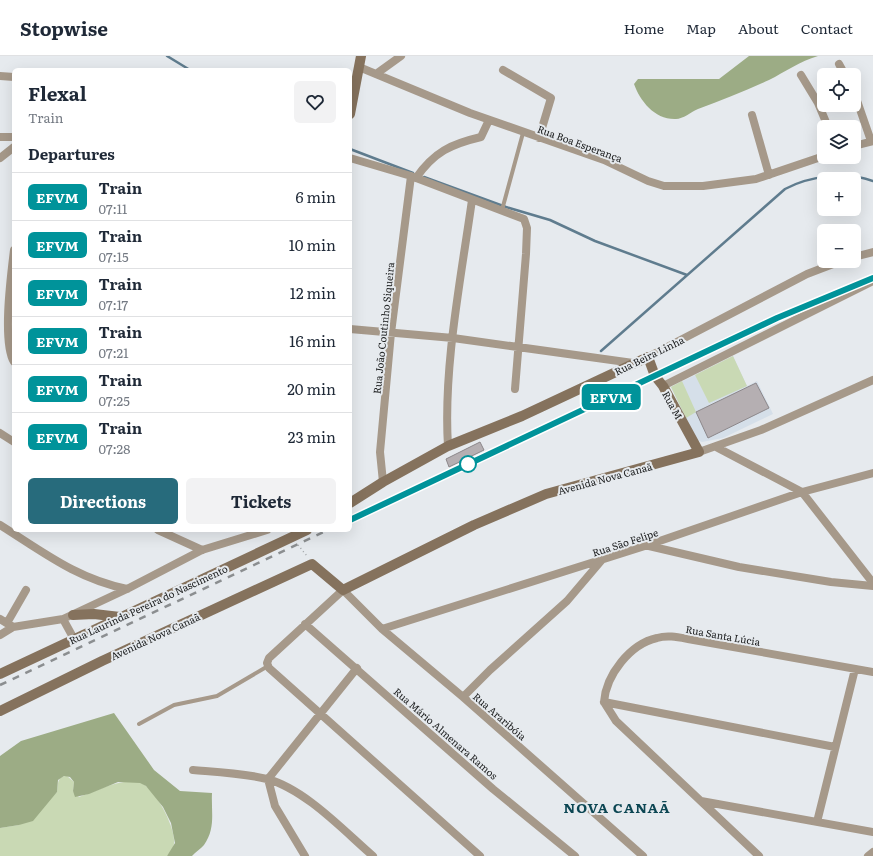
<!DOCTYPE html>
<meta charset="utf-8">
<style>
:root{--surface:#fff;--page:#f2f2f3;--text:#1f2937;--muted:#747a83;--line:#e0e1e3;--accent:#276b7c}
body{margin:0;font-family:Literata,serif;background:var(--page);color:var(--text);height:100vh;display:flex;flex-direction:column;font-size:15px;white-space:nowrap}
*{box-sizing:border-box;margin:0}
p{font-size:13px;color:var(--muted)}
.icon{flex:none;width:22px;height:22px;fill:none;stroke:currentColor;stroke-width:2;stroke-linecap:round;stroke-linejoin:round}
.map{position:relative;flex:1;overflow:hidden}
.details{position:absolute;left:12px;top:12px;width:340px;height:464px;display:flex;flex-direction:column;background:var(--surface);border-radius:6px;box-shadow:0 4px 16px #0002}
.details>*{flex:none}
.badge{padding:0 8px;border-radius:6px;font-size:14px;line-height:26px}
.fabs{position:absolute;left:817px;top:12px;display:grid;gap:8px}
.fabs a{display:grid;place-items:center;width:44px;height:44px;border-radius:6px;background:var(--surface);box-shadow:0 4px 16px #0002;font-size:20px}
.map>.badge{position:absolute;translate:-50% -50%;box-shadow:0 0 0 2px #fff}
h2{padding:0 16px;font-size:15px;line-height:36px}
.round{display:grid;place-items:center;flex:none;width:42px;height:42px;border-radius:6px;background:var(--page)}
.overview{display:flex;align-items:center;justify-content:space-between;height:68px;padding:0 16px}
h1{font-size:19px;font-weight:700;line-height:30px}
.button{display:flex;gap:8px;margin-top:auto;padding:8px 16px}
.button a{flex:1;height:46px;border-radius:6px;background:var(--accent);color:#fff;font-size:16px;font-weight:700;line-height:46px;text-align:center}
.button a+a{background:var(--page);color:var(--text)}
ul{padding:0;list-style:none}
li{display:flex;align-items:center;gap:12px;height:48px;padding:0 16px;border-top:1px solid var(--line)}
li div{flex:1}
li b{display:block;font-size:15px}
li em{font-style:normal}
li .badge{min-width:44px;font-weight:700;text-align:center}
header{display:flex;align-items:center;gap:24px;box-sizing:border-box;height:56px;padding:0 20px;background:var(--surface);border-bottom:1px solid var(--line)}
header strong{font-size:19px}
nav{display:flex;gap:22px;margin-inline-start:auto;font-size:14px}
.map>svg:first-child{display:block}
.built{fill:#d5dfe9}
.green{fill:#c9d9b4}
.forest{fill:#9cac85}
.lines{fill:none;stroke-linecap:round;stroke-linejoin:round}
.stream{stroke:#5f7c8e;stroke-width:2.5}
.building{fill:#b5afb2;stroke:#8c878a}
.path{stroke:#a2a6a9;stroke-width:1.5;stroke-dasharray:1 3;stroke-linecap:butt}
.lane{stroke:#a6998a;stroke-width:4}
.street{stroke:#a6998a;stroke-width:8}
.secondary{stroke:#85725d;stroke-width:10}
.rail{stroke:#8b8e90;stroke-width:2.5;stroke-dasharray:7 7;stroke-linecap:butt}
.line-casing{stroke:#fff;stroke-width:9}
.line{stroke:#00939a;stroke-width:6}
.stop-dot{fill:#fff;stroke:#00939a;stroke-width:2}
.labels{text-anchor:middle;dominant-baseline:central;stroke-width:4;stroke-linejoin:round;paint-order:stroke}
.street-label{font-size:10px;fill:#202223;stroke:#e6eaee}
.district-label{font-size:14px;font-weight:bold;letter-spacing:1px;fill:#0c4653;stroke:#e6eaee}
</style>
<header>
<strong>Stopwise</strong>
<nav><a>Home</a><a>Map</a><a>About</a><a>Contact</a></nav>
</header>
<div class="map">
<svg width="873" height="800" viewBox="0 0 873 800">
<rect width="100%" height="100%" fill="#e6eaee"/>
<path class="built" d="M733 300 747 330 757 325 773 358 723 382 702 386 696 384 671 331Z"/>
<path class="green" d="M733 300 747 330 709 347 695 319Z
M682 325 696 356 686 362 671 331Z
M67 720 74 726 73 735 79 741C98 735 121 721 141 727 155 732 176 772 174 787 174 792 170 797 167 800H0V772L19 769 57 736C58 728 57 720 67 720Z"/>
<path class="forest" d="M749 0H818C800 5 785 16 769 24 745 35 722 44 698 53 691 56 683 63 676 63 655 64 640 45 634 28L638 23H719Z
M114 657 154 714 180 735 212 737C211 756 216 772 204 789 201 793 195 796 192 800H167L175 787 171 767 163 751 146 730 140 727 118 726 89 738 75 741 73 735 74 726 70 721 64 720 58 724 57 736 33 765 19 769 0 772V700L21 685Z"/>
<g class="lines">
<path class="stream" d="M167 0 190 14
M350 93 413 117
M424 121 506 151 550 164 595 185 687 219
M601 295 785 133C809 120 847 115 873 125"/>
</g>
<path class="building" d="M756 327 769 352 708 382 696 356Z
M480 386 484 394 449 411 446 403Z"/>
<g class="lines">
<path class="path" d="M298 489 307 500"/>
<path class="lane" d="M502 154 523 77
M139 668 174 649 217 640 268 610"/>
<path class="street" d="M839 8 845 19
M359 11 470 57 604 104 648 125 664 130H703L756 123 824 100
M503 14 551 42 539 82
M376 18 401 0
M801 19 818 47 828 71
M0 20 14 21
M854 36 871 85
M752 59 769 119
M0 81H14
M854 90 873 85
M0 102 14 91
M350 102 411 120 524 163 527 172 526 198 515 333
M416 122C434 96 451 88 481 81L489 64
M14 194C11 219 2 286 14 306
M854 201 873 196
M350 273 453 282 633 307
M648 301 807 218 841 205
M663 330 873 225
M0 377 14 386
M448 390C443 312 461 222 472 144
M716 391 802 436 873 527
M699 396 761 374 873 324
M383 426 380 396 391 277 411 120
M0 469C43 496 77 523 127 533
M158 474 202 494
M649 490 739 511 831 526 873 530
M0 563 13 571 63 563 127 533 202 494 267 474
M63 563 74 583
M7 567 26 534
M305 568 493 733 575 800
M382 573 648 489 802 436 873 417
M0 579 13 571
M463 641 490 614 567 545 601 505
M604 646C606 619 630 588 657 582 667 579 677 581 688 583L873 616
M604 646 835 691
M604 646 616 665 759 800
M193 714C218 716 243 717 267 723 305 733 344 775 373 800
M701 745 873 776
M817 766 855 613
M305 800 275 750 268 723 357 612
M480 800 269 612 267 607 269 602 343 534 382 573 463 641 643 800
M868 800 873 796"/>
<path class="secondary" d="M350 58 361 0
M73 559 94 558 120 561
M0 618 307 474
M0 655 102 605 312 508 343 534 474 469 546 438 699 396 663 330 655 320 648 301 522 360 448 390 383 426 350 447"/>
<path class="rail" d="M350 464 785 258 873 222
M0 629 328 474"/>
</g>
<g class="lines">
<defs>
<path id="line" d="M350 464 777 262 873 222"/>
</defs>
<use href="#line" class="line-casing"/>
<use href="#line" class="line"/>
</g>
<circle class="stop-dot" cx="468" cy="408" r="8"/>
<g class="labels">
<g class="street-label">
<text transform="translate(580 87) rotate(20)">Rua Boa Esperança</text>
<text transform="translate(383 272) rotate(-84)">Rua João Coutinho Siqueira</text>
<text transform="translate(649 299) rotate(-26)">Rua Beira Linha</text>
<text transform="translate(673 349) rotate(61)">Rua M</text>
<text transform="translate(605 422) rotate(-15)">Avenida Nova Canaã</text>
<text transform="translate(625 486) rotate(-18)">Rua São Felipe</text>
<text transform="translate(148 548) rotate(-25)">Rua Laurinda Pereira do Nascimento</text>
<text transform="translate(723 579) rotate(10)">Rua Santa Lúcia</text>
<text transform="translate(155 580) rotate(-25)">Avenida Nova Canaã</text>
<text transform="translate(500 660) rotate(41)">Rua Araribóia</text>
<text transform="translate(446 677) rotate(41)">Rua Mário Almenara Ramos</text>
</g>
<g class="district-label">
<text x="617" y="751">NOVA CANAÃ</text>
</g>
</g>
</svg>
<div class="fabs">
<a><svg class="icon" aria-label="locate" viewBox="0 0 24 24"><circle cx="12" cy="12" r="6"/><path d="M12 2v4M12 18v4M2 12h4M18 12h4"/></svg></a>
<a><svg class="icon" aria-label="layers" viewBox="0 0 24 24"><path d="M12 4l9 5-9 5-9-5zM3 14l9 5 9-5"/></svg></a>
<a>+</a>
<a>−</a>
</div>
<b class="badge" style="left:611px;top:341px;background:#00939a;color:#fff">EFVM</b>
<section class="details">
<div class="overview"><div><h1>Flexal</h1><p>Train</p></div><a class="round"><svg class="icon" aria-label="heart" viewBox="0 0 24 24"><path d="M12 20l-8-8c-3-5 5-10 8-4 3-6 11-1 8 4z"/></svg></a></div>
<h2>Departures</h2>
<ul>
<li><span class="badge" style="background:#00939a;color:#fff">EFVM</span><div><b>Train</b><p>07:11</p></div><em>6 min</em></li>
<li><span class="badge" style="background:#00939a;color:#fff">EFVM</span><div><b>Train</b><p>07:15</p></div><em>10 min</em></li>
<li><span class="badge" style="background:#00939a;color:#fff">EFVM</span><div><b>Train</b><p>07:17</p></div><em>12 min</em></li>
<li><span class="badge" style="background:#00939a;color:#fff">EFVM</span><div><b>Train</b><p>07:21</p></div><em>16 min</em></li>
<li><span class="badge" style="background:#00939a;color:#fff">EFVM</span><div><b>Train</b><p>07:25</p></div><em>20 min</em></li>
<li><span class="badge" style="background:#00939a;color:#fff">EFVM</span><div><b>Train</b><p>07:28</p></div><em>23 min</em></li>
</ul>
<div class="button"><a>Directions</a><a>Tickets</a></div>
</section>
</div>
